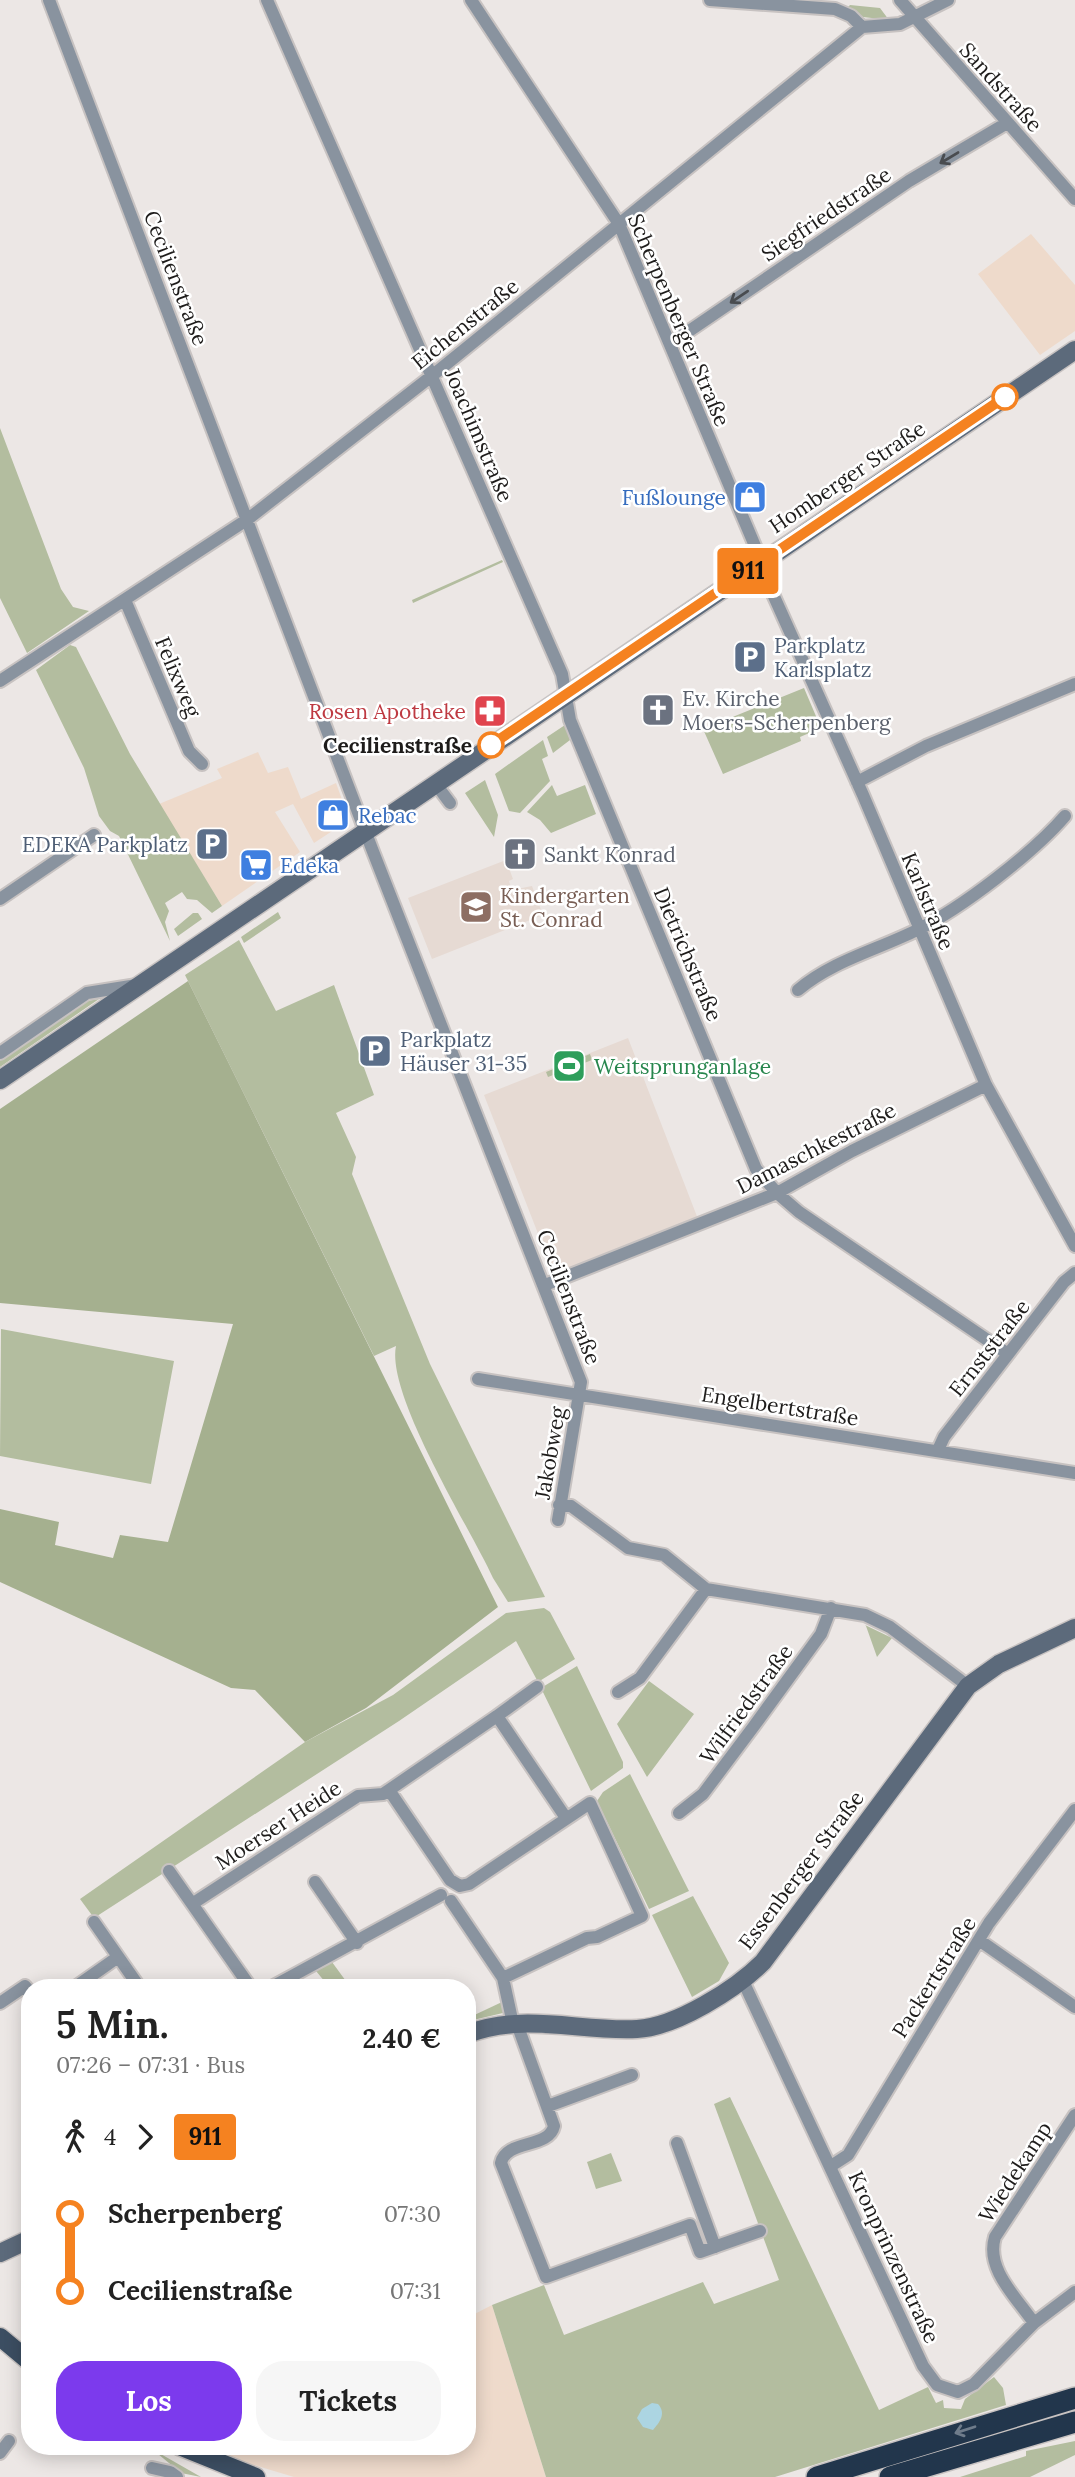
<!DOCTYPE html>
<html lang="de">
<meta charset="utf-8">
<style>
:root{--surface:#fff;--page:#f6f6f6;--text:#222;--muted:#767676;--accent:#7c3aed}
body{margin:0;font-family:Lora,serif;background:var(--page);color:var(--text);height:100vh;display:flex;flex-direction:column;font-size:26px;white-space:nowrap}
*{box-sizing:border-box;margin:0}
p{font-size:23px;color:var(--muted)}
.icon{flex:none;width:38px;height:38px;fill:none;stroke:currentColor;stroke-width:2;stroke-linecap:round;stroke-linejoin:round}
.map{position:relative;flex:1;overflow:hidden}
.sheet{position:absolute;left:21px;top:1979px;width:455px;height:476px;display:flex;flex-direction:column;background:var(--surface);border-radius:28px;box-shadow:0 4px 18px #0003}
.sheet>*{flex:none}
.badge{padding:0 14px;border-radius:5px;font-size:24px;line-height:46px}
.map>.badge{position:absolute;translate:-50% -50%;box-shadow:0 0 0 4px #fff}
.legs{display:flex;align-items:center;gap:10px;height:77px;padding:0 35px;font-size:23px}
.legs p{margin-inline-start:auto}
.summary{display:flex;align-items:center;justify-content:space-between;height:119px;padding:0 35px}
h1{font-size:38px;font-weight:800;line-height:52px}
.primary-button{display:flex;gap:14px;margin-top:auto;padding:14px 35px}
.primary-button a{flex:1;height:80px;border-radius:28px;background:var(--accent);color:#fff;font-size:28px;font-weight:800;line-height:80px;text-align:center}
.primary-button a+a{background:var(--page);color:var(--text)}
ul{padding:0 35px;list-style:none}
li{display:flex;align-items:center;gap:24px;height:77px;font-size:26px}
li i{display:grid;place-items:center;width:10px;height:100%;margin:0 9px;background:currentColor}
li i::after{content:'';width:18px;height:18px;margin:-9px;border:5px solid;border-radius:50%;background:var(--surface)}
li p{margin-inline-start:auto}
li:first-child i{background:linear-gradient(#0000 50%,currentColor 0)}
li:last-child i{background:linear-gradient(currentColor 50%,#0000 0)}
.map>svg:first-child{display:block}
.commercial{fill:#eedacb}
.built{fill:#e6dad3}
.green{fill:#b3bd9f}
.forest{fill:#a5b08f}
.water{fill:#acd5e2}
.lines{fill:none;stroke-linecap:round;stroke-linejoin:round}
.street-casing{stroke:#c7c2c1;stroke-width:16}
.secondary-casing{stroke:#c7c2c1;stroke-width:21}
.primary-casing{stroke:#c7c2c1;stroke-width:21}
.highway-casing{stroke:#c7c2c1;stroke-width:24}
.street{stroke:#89939f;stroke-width:12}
.secondary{stroke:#5c6a7b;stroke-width:18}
.primary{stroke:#3c4e62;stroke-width:18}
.highway{stroke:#22364c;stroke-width:21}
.oneway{stroke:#494c50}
.oneway2{stroke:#6f7c8b}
.line-1-casing{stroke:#fff;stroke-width:16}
.line-1{stroke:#f58220;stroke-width:10}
.stop-1-dot{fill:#fff;stroke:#f58220;stroke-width:3.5}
.labels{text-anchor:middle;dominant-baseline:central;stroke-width:5;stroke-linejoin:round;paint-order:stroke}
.street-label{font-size:21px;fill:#1e1c1b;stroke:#fff}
.shop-label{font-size:21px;fill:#366cbe;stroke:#fff;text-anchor:start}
.service-label{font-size:21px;fill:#4e5e75;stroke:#fff;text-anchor:start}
.worship-label{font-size:21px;fill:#5b616d;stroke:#fff;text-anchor:start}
.health-label{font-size:21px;fill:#be3a42;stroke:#fff;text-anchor:end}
.stop-label{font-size:21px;font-weight:bold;fill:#1e1c1b;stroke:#fff;text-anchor:end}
.education-label{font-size:21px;fill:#785e54;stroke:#fff;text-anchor:start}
.leisure-label{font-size:21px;fill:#27864d;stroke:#fff;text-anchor:start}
</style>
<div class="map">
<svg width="1075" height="2477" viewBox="0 0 1075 2477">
<rect width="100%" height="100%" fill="#ece7e5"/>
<path class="commercial" d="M1031 234 1075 285V331L1040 355 978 274Z
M258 752 268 773 288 767 301 799 336 783 348 816 346 822 314 843 293 804 275 812 300 852 222 906 159 804 222 778 217 769Z
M492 2305 546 2477H294L227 2457 243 2446H467V2318Z"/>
<path class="built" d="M506 860 513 879 509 881 512 890 532 886 543 915 432 959 408 898Z
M628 1038 698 1219 558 1273 551 1267 484 1095Z"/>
<path class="green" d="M850 5 880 8 889 20 863 17 848 7Z
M0 428 61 589 73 607 89 611 27 653 0 598Z
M502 560 503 562 413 603 412 600Z
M70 645 76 647 130 754 222 906 212 913 197 900 187 899 182 892 165 903 169 911 165 922 170 941 119 836 110 831 99 816 84 768 36 670Z
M804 688 821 728 800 737 801 741 723 774 703 729Z
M565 725 570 740 553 753 547 737Z
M543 740 548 756 542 759 550 781 520 813 509 811 495 774Z
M485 780 498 815 494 837 465 793Z
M552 785 557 796 585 785 596 814 551 833 540 820 527 812Z
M278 912 281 918 244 943 241 937Z
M193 913H198L202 919 178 936 174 929Z
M239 940 276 1011 334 985 374 1095 336 1113 356 1157 352 1174 430 1364 545 1597 508 1602 493 1578C469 1526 386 1395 396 1346L374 1356 185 975Z
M99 999 0 1067V1060L87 1001Z
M590 1054 592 1060 548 1077 546 1072Z
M1 1329 174 1361 151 1484 0 1456Z
M544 1608 550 1612 575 1659 538 1682 516 1641 399 1721 94 1918 80 1899 305 1742 393 1695 506 1613Z
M865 1625 892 1638 877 1657 866 1626Z
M577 1666 623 1762V1768L591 1791 541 1688Z
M649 1681 694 1714 647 1777 617 1724Z
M630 1774 689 1891 649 1909 597 1801 603 1792Z
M693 1896 729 1963 719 1981 692 1997 652 1915Z
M332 1962 351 1988H330L316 1971Z
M502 2002 503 2013 469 2021 468 2018Z
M730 2097 879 2410 928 2387 936 2403 943 2400 944 2408 961 2409 965 2399 994 2377 1003 2388 1006 2405 775 2477H546L492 2305 544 2285 564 2335 703 2282 714 2304 779 2280 714 2104Z
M611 2153 622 2181 596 2189 587 2162Z
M1075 2441V2455L1030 2477H960L1026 2456V2451Z
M152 2449 201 2477 181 2473Z"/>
<path class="forest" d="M188 981 498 1607 366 1708 305 1742 255 1690 231 1688 0 1582V1509L59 1522 55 1545 113 1558 120 1535 168 1542 233 1324 0 1303V1109Z"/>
<path class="water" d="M652 2403 658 2404C667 2414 659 2423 653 2430L643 2427 637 2418 642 2409Z"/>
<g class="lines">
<defs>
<path id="street" d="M49 0 372 849 581 1382 558 1520
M267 0 562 674 570 720 756 1169 777 1193 799 1212 1008 1354
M471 0 619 224 755 546 768 583 863 795 986 1085 1075 1246
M710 0 835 9 851 16 862 27
M900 0 1075 199
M670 344 909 181 1007 123
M125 600 189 751 202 764
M0 681 248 519 433 375 862 27 900 24 948 0
M857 782 926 746 1075 684
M435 783 450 803
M0 899 94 835
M798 990C832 961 877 950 917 930 962 908 1033 853 1065 816
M0 1053 87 993 137 985
M545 1285 777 1193 852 1151 986 1085
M478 1379 1075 1473
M938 1450 944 1437 1064 1282 1075 1273
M559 1505 571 1506 628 1548 664 1555 706 1589
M618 1692 640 1678 706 1589 865 1615 890 1627 968 1686
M497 1716 537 1687
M679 1813 703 1794 754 1726 821 1634 831 1608
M169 1871 251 1988
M315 1882 357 1943
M451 1901 503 1978 513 2024
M192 1904 358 1796 383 1794 389 1790
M94 1922 140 1988
M979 1940 1075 2007
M503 1978 587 1938 597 1937 642 1916 590 1803 469 1884 460 1886 450 1880 389 1790 497 1716 566 1818
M743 1981 923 2366 937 2385 958 2392 974 2384 1034 2323 1075 2292
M74 1988 118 1957
M270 1988 441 1895
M0 2003 25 1986 30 1992
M517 2024 554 2126C549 2149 506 2139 501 2163L546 2277 690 2225 700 2252 760 2231
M548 2106 632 2075
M677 2143 715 2247
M831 2166 848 2155 989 1923 1075 1810
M1034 2323C1017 2298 985 2269 995 2237L1075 2115
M0 2453 9 2441
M152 2468 170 2472 177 2477"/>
<path id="secondary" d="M0 1080 1075 350
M467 2034C526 2012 578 2032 637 2029 676 2027 736 1989 763 1962L968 1686 999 1664 1075 1628
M0 2253 30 2239"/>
<path id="primary" d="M0 2337 30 2362
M179 2446 256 2477"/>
<path id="highway" d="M817 2477 1075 2398
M890 2477 1075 2422"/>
</defs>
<use href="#street" class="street-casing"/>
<use href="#secondary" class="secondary-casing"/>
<use href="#primary" class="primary-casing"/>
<use href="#highway" class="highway-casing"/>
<use href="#street" class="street"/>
<use href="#secondary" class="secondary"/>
<use href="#primary" class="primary"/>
<use href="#highway" class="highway"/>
</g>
<defs><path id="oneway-shaft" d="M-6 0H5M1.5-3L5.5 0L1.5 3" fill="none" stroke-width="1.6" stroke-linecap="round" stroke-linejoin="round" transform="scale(1.75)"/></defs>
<g class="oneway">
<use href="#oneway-shaft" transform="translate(949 158) rotate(149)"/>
<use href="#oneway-shaft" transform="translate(739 297) rotate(146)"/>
</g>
<use class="oneway2" href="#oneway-shaft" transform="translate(965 2430) rotate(162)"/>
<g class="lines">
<defs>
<path id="line-1" d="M491 745 1005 397"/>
</defs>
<use href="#line-1" class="line-1-casing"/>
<use href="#line-1" class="line-1"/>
</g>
<defs>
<symbol id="shop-square" viewBox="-11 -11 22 22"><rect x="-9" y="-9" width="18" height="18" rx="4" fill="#3f7fe0" stroke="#fff"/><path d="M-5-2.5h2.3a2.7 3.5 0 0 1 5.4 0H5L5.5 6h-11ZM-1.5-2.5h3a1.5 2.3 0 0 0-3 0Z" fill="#fff"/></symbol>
<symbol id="parking-square" viewBox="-11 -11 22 22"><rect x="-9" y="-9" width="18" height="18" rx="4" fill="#5c6f8a" stroke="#fff"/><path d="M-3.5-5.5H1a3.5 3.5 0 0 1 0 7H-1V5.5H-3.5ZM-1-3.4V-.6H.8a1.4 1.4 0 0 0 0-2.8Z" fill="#fff"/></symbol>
<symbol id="church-square" viewBox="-11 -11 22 22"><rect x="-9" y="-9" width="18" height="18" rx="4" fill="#6b7280" stroke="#fff"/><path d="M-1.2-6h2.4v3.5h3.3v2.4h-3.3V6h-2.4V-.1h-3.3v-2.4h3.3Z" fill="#fff"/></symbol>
<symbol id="pharmacy-square" viewBox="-11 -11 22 22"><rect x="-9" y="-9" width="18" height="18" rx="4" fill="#e0444e" stroke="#fff"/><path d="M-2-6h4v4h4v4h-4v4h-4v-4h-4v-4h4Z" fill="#fff"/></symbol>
<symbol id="supermarket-square" viewBox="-11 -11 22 22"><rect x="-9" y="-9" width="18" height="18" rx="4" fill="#3f7fe0" stroke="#fff"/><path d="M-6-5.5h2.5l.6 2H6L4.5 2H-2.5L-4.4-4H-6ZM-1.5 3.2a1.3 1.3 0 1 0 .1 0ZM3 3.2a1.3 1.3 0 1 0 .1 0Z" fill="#fff"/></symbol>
<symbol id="school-square" viewBox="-11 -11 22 22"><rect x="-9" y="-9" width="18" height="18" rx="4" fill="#8d6e63" stroke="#fff"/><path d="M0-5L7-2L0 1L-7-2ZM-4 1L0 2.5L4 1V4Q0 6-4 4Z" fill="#fff"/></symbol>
<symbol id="stadium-square" viewBox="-11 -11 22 22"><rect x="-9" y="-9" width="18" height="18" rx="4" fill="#2e9e5b" stroke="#fff"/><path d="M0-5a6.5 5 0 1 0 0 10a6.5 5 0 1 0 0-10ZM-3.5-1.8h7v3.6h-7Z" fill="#fff"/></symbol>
</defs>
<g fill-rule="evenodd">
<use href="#shop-square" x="731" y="478" width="38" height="38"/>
<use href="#parking-square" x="731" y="638" width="38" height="38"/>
<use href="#church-square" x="639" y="691" width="38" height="38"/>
<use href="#pharmacy-square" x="471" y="692" width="38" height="38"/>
<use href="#shop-square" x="314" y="796" width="38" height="38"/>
<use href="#parking-square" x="193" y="825" width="38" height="38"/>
<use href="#church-square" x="501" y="835" width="38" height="38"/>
<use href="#supermarket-square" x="237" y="846" width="38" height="38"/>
<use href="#school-square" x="457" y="888" width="38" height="38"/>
<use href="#parking-square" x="356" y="1032" width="38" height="38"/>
<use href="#stadium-square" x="550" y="1047" width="38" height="38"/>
</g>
<g class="stop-1-dot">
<circle cx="1005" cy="397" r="12"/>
<circle cx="491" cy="745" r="12"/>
</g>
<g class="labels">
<g class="street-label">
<text transform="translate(1001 87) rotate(48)">Sandstraße</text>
<text transform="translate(826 214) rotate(-34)">Siegfriedstraße</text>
<text transform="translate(176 278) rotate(69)">Cecilienstraße</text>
<text transform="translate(679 320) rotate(67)">Scherpenberger Straße</text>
<text transform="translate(465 324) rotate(-39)">Eichenstraße</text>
<text transform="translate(479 435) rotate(67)">Joachimstraße</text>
<text transform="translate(847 477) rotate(-34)">Homberger Straße</text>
<text transform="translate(178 677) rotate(67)">Felixweg</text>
<text transform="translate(928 901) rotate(67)">Karlstraße</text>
<text transform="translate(688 954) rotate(67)">Dietrichstraße</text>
<text transform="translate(816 1148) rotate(-27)">Damaschkestraße</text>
<text transform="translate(569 1297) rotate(69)">Cecilienstraße</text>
<text transform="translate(989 1348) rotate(-52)">Ernststraße</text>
<text transform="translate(780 1406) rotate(9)">Engelbertstraße</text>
<text transform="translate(550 1453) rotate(-80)">Jakobweg</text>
<text transform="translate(746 1704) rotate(-54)">Wilfriedstraße</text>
<text transform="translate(278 1825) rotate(-33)">Moerser Heide</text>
<text transform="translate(801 1870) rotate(-53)">Essenberger Straße</text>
<text transform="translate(934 1977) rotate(-58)">Packertstraße</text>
<text transform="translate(1015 2172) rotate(-57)">Wiedekamp</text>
<text transform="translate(894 2257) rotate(65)">Kronprinzenstraße</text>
</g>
<g class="shop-label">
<text x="726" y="497" text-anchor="end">Fußlounge</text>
<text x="358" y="815">Rebac</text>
<text x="280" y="865">Edeka</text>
</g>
<g class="service-label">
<text x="774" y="645">Parkplatz<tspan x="774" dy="24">Karlsplatz</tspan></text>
<text x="188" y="844" text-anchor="end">EDEKA Parkplatz</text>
<text x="400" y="1039">Parkplatz<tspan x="400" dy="24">Häuser 31-35</tspan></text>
</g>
<g class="worship-label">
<text x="682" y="698">Ev. Kirche<tspan x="682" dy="24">Moers-Scherpenberg</tspan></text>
<text x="544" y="854">Sankt Konrad</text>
</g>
<g class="health-label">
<text x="466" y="711">Rosen Apotheke</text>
</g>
<g class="stop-label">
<text x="472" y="745">Cecilienstraße</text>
</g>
<g class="education-label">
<text x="500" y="895">Kindergarten<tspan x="500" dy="24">St. Conrad</tspan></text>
</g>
<g class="leisure-label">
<text x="594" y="1066">Weitsprunganlage</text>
</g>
</g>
</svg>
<b class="badge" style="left:748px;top:571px;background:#f58220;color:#111">911</b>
<section class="sheet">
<div class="summary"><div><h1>5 Min.</h1><p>07:26 – 07:31 · Bus</p></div><b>2.40 €</b></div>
<div class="legs"><svg class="icon" aria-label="walk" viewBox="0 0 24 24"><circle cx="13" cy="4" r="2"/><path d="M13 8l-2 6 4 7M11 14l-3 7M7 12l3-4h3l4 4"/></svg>4<svg class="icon" aria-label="forward" viewBox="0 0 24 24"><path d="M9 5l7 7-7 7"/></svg><b class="badge" style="background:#f58220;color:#111">911</b></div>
<ul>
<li><i style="color:#f58220"></i><b>Scherpenberg</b><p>07:30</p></li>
<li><i style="color:#f58220"></i><b>Cecilienstraße</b><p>07:31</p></li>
</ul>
<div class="primary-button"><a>Los</a><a>Tickets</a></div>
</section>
</div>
